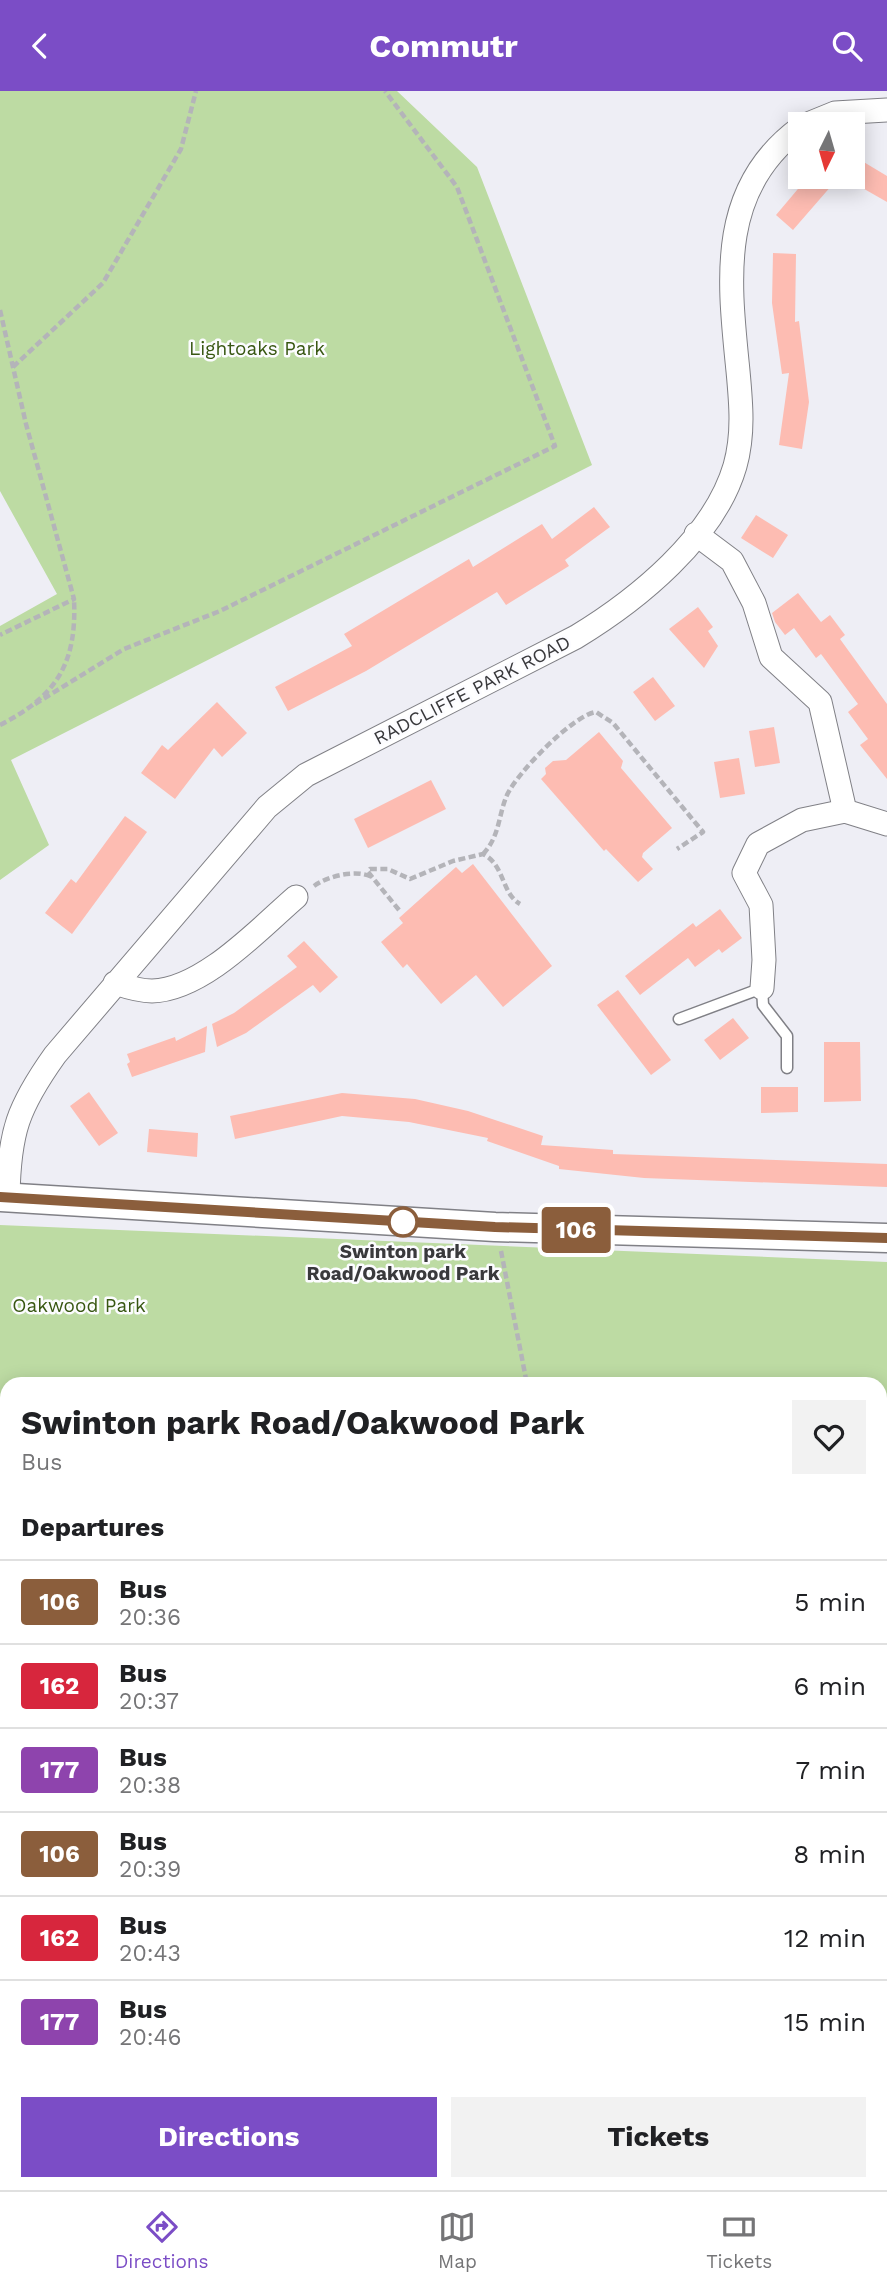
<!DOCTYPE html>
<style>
:root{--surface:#fff;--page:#f2f2f2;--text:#202124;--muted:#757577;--line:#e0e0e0;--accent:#7b4dc6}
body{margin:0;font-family:"Work Sans",sans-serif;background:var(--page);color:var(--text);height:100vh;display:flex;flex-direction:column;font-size:26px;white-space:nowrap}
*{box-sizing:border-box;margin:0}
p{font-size:23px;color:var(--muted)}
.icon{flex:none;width:38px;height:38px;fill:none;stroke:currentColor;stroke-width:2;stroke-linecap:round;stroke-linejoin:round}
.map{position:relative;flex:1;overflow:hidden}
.details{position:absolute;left:0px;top:1286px;width:887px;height:814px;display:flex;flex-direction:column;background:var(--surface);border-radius:21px 21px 0 0;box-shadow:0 4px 18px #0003}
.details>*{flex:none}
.badge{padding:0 14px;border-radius:5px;font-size:24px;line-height:46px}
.needle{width:46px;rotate:185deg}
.tools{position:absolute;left:788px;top:21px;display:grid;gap:14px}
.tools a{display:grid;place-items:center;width:77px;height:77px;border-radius:0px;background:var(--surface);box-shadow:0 4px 18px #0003;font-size:35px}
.map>.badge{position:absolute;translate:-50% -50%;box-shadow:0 0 0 4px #fff}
h2{padding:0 21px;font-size:26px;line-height:63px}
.round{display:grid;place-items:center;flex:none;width:74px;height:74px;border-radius:0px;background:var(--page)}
.headline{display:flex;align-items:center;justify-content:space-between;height:119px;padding:0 21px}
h1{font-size:33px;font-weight:700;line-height:52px}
.action{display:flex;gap:14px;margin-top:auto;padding:14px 21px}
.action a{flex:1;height:80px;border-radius:0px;background:var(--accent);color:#fff;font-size:28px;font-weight:700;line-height:80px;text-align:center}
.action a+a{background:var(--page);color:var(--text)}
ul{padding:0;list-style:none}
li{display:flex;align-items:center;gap:21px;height:84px;padding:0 21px;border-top:2px solid var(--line)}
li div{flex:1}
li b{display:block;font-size:26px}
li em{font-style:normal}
li .badge{min-width:77px;font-weight:700;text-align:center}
header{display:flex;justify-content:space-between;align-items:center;height:91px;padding:0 21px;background:var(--accent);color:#fff;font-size:32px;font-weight:700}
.menu{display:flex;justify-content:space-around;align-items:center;height:98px;border-top:2px solid var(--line);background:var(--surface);font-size:19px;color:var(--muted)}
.menu a{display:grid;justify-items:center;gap:4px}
.menu .current{color:var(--accent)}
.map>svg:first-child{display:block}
.green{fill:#bddba3}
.building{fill:#fdbcb2}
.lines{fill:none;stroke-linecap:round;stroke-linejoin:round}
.service-casing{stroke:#808086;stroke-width:13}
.minor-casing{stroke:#808086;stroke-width:25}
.tertiary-casing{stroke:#808086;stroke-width:31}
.trunk-casing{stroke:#808086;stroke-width:39}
.path{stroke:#b4b4b9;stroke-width:4.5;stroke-dasharray:7 3.5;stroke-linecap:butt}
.service{stroke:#fff;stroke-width:10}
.minor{stroke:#fff;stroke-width:23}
.tertiary{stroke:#fff;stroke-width:28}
.trunk{stroke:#fff;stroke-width:37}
.line-casing{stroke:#fff;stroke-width:16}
.line{stroke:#8b5e3c;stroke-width:10}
.stop-dot{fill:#fff;stroke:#8b5e3c;stroke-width:3.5}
.labels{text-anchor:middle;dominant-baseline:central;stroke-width:5;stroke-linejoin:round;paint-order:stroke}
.park-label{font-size:19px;fill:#385712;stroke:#fcfcff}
.street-label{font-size:19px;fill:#39393c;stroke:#fcfcff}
.stop-label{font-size:19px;font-weight:bold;fill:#39393c;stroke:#fcfcff}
</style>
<header><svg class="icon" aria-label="back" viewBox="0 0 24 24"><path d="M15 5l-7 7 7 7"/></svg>Commutr<svg class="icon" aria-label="search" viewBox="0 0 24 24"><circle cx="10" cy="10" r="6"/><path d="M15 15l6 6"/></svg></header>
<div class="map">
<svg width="887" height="2099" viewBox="0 0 887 2099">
<rect width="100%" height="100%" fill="#eeeef5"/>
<path class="green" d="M0 0H397L477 76 592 374 11 669 49 754 0 789V535L57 503 0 400Z
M0 1134 887 1171V2083L880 2084V1293H7V2022L4 2021 0 1985Z"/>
<path class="building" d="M852 64 887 85V111L852 91Z
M808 86H839L793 139 776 124Z
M773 162 796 163 795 231 799 230 809 311 802 358 779 354 789 282 782 283 772 212Z
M594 416 610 436 565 469 569 475 506 514 497 501 366 580 288 620 275 596 352 555 344 543 469 468 473 476 542 433 552 448Z
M756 424 788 444 773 467 741 447Z
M798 502 821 531 830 524 845 544 840 548 887 613V688L860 654 868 648 848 621 858 613 821 563 816 567 794 537 785 544 775 531 772 522Z
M698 516 713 536 708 540 718 555 704 577 669 538Z
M653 586 675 615 655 630 633 601Z
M217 611 247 642 222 666 214 657 175 708 141 682 162 654 168 659Z
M774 636 780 672 755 676 749 640Z
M599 641 623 670 621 677 672 737 643 762 642 766 653 778 638 791 606 758 604 760 541 688 546 683 545 677 553 670 566 669Z
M739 667 745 703 720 707 714 671Z
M431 689 446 718 368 757 354 728Z
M125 725 147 741 72 843 45 822 71 788 76 792Z
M473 773 552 875 503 916 476 884 441 913 407 873 403 877 381 851 403 832 399 827 456 776 462 782Z
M720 818 742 847 722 862 719 858 695 876 688 867 640 904 625 885 693 832 696 836Z
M304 850 338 886 320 902 313 894 246 942 217 956 212 933 234 922 297 876 287 865Z
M618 899 671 969 651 984 597 914Z
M733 927 749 947 720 969 704 949Z
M207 935 205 961 132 986 127 973 130 971 127 963 175 946 176 950Z
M824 951H860L861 1010 824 1011Z
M761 996H798V1021L761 1022Z
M89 1001 118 1042 99 1055 70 1015Z
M342 1002 415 1008 468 1020 543 1045 541 1054 613 1059V1063L887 1073V1096L644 1087 559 1078V1075L487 1050 488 1047 409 1031 342 1025 235 1048 230 1025Z
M149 1038 198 1042 197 1066 147 1061Z"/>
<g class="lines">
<defs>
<path id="service" d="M679 928 762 897 763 914 787 945V977
M0 1409 7 1407
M0 1473 7 1489"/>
<path id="minor" d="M808 33 835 22 887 19
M696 443 732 470 754 512 771 566 820 611 845 720 887 733
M115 892C127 896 140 900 152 900 203 899 260 837 296 806
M762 897 764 869 761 814 744 782 758 753 802 729 845 720
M8 1106C9 1041 18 1016 55 964L267 716 306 684 576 546C637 509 714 447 735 375 744 343 741 312 738 280 729 190 717 98 800 37"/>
<path id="tertiary" d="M0 1106 495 1136 887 1147"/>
<path id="trunk" d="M0 2076 7 2077
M82 2093 114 2099"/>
</defs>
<use href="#service" class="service-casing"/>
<use href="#minor" class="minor-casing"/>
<use href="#tertiary" class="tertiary-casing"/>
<use href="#trunk" class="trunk-casing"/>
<path class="path" d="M0 219 26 333 74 508 0 544
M13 276 103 192 181 58 196 0
M35 613 124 558 220 520 555 355 457 96 385 0
M0 634C57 605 77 572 74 508
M483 763C500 745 498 725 507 704 517 682 573 624 596 621L613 632 703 741 677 758
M314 795C328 785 356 778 372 786
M399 819 368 781 370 778H388L410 788 453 770 483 763C505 774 501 802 520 813
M501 1160 527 1293
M880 1556 887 1554
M0 2031 7 2023
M0 2034 7 2036
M397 2093 481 2099
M880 2093H887
M720 2099 876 2093"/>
<use href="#service" class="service"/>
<use href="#minor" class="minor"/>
<use href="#tertiary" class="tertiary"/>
<use href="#trunk" class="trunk"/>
</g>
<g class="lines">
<defs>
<path id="line" d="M0 1106 495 1136 887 1147"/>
</defs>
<use href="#line" class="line-casing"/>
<use href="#line" class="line"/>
</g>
<circle class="stop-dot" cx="403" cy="1131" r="14"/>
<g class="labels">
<g class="park-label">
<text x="257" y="257">Lightoaks Park</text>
<text x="79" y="1214">Oakwood Park</text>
</g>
<g class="street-label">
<text transform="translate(472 599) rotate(-27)">RADCLIFFE PARK ROAD</text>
</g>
<g class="stop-label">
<text x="403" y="1160">Swinton park<tspan x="403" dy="22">Road/Oakwood Park</tspan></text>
</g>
</g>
</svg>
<div class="tools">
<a><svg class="needle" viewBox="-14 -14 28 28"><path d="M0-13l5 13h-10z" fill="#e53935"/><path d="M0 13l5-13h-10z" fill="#757577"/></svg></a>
</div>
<b class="badge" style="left:576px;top:1139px;background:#8b5e3c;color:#fff">106</b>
<section class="details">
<div class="headline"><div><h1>Swinton park Road/Oakwood Park</h1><p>Bus</p></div><a class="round"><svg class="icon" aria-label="heart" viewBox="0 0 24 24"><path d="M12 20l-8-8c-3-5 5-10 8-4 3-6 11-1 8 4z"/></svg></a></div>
<h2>Departures</h2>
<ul>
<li><span class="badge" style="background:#8b5e3c;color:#fff">106</span><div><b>Bus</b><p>20:36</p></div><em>5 min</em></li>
<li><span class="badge" style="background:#d7263d;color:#fff">162</span><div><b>Bus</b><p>20:37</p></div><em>6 min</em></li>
<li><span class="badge" style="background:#8e44ad;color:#fff">177</span><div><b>Bus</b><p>20:38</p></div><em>7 min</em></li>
<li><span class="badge" style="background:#8b5e3c;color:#fff">106</span><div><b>Bus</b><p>20:39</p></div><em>8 min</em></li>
<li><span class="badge" style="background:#d7263d;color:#fff">162</span><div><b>Bus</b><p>20:43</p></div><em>12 min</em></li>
<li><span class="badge" style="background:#8e44ad;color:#fff">177</span><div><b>Bus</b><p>20:46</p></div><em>15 min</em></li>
</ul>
<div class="action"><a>Directions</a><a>Tickets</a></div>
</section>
</div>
<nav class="menu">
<a class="current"><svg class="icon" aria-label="directions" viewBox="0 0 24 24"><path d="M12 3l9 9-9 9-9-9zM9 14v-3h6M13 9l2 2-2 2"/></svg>Directions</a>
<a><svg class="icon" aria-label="map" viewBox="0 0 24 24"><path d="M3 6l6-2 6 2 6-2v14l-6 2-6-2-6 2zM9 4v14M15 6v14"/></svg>Map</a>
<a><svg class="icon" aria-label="tickets" viewBox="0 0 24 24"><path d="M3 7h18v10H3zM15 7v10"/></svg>Tickets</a>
</nav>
